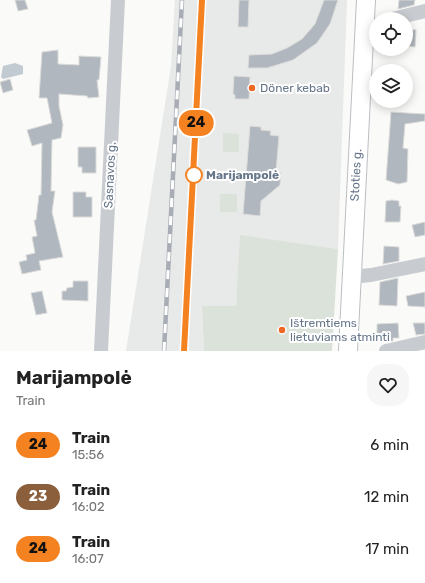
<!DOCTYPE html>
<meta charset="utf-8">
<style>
:root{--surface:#fff;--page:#f6f6f6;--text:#222;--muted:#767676}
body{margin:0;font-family:Rubik,sans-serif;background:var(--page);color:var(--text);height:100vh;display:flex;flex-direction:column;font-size:15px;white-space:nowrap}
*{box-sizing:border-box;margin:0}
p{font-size:13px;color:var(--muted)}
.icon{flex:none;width:22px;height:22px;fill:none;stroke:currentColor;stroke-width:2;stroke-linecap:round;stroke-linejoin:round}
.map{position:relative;height:351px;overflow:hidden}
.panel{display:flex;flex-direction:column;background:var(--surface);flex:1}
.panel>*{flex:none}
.badge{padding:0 8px;border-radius:13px;font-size:14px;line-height:26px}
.fabs{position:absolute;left:369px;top:12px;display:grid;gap:8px}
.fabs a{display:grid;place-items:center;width:44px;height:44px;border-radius:50%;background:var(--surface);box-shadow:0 2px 10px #0003;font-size:20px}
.map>.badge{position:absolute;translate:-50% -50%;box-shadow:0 0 0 2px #fff}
.round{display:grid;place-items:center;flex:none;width:42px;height:42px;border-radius:16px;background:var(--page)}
.summary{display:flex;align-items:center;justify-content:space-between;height:68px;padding:0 16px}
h1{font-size:19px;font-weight:700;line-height:30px}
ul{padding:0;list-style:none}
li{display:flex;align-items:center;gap:12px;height:52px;padding:0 16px}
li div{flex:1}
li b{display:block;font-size:15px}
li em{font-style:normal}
li .badge{min-width:44px;font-weight:700;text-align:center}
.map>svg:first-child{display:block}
.built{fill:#e8e9e9}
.green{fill:#dbe2d9}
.water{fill:#c2cbd1}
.building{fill:#b0b7bf;stroke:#dcdcda}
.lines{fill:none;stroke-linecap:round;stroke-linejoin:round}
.major-casing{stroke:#bbbec3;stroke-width:20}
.minor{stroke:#c8cbd0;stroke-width:14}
.major{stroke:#fff;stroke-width:18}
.rail-casing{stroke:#a8adb5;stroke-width:4.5}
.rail{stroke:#fff;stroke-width:3;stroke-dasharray:9;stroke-linecap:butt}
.line-casing{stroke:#fff;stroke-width:9}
.line{stroke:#f58220;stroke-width:6}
.poi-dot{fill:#ed6824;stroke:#fff;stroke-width:1.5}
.stop-dot{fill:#fff;stroke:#f58220;stroke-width:2}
.labels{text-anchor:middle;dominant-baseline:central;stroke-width:4;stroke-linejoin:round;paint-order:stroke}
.poi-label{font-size:12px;fill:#67778b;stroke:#fff;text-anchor:start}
.street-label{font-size:12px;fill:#67778b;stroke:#fff}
.stop-label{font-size:12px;font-weight:bold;fill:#67778b;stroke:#fff;text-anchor:start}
</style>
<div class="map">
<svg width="425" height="351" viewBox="0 0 425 351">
<rect width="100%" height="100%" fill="#fafaf8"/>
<path class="built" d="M175 0H347L338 249 241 236 236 306H202L204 351H126L171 66Z"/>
<path class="green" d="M223 133 239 134V152H223Z
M220 194H237V212H220Z
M240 235 338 249 332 351H204L202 306H236Z"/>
<path class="water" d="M15 63 23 66V74L3 79 1 77 3 66Z"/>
<path class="building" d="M15 0H25L28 9 18 11Z
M239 0H249L248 27H238Z
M324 0H338L330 24 317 43 293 60 267 68H248L249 55 272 54 287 48 302 39 315 24Z
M399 0H415L414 5 398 9Z
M406 29 416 30 415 47 406 46Z
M58 50V64L79 65V56L101 57 99 80H97L99 97 88 98 87 96 59 94V106L63 125 61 138 52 140 51 191H55L52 212 63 257 39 261 41 270 22 274 19 262 27 260 26 255 35 253 32 237 37 236 34 220H36L39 195H41L42 143 32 146 27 130 52 123 47 98H39L42 52Z
M234 76 250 77 249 99H235V95L233 94Z
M10 79 13 90 3 93 0 82Z
M391 112 425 114V121L405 124 403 148 408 149 407 182 398 184 386 180Z
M250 126 261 127V130L271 131 270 135 279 136 276 172 281 173 280 185 261 201 260 216 243 214Z
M78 147H96V173H82V167H78Z
M73 192H86V197H92V217H73Z
M392 200 399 201V206H401L400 222H385L386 201Z
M425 222V235L415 237 412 225Z
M384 246 399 247V261L383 264Z
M398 278 397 306 379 305 380 282Z
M73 281H88V301L62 300V291H66L67 288 73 287Z
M42 291 47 313 36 315 31 293Z
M425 292V307L408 306 406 296Z
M398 323 399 338H393V341H389L377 342V324Z
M413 323H425V334L416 335Z"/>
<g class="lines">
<defs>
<path id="major" d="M348 351 366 0"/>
</defs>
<use href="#major" class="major-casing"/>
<path class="minor" d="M392 19 425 11
M351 277 371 275 425 264
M101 351 118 0
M386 351 425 342"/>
<use href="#major" class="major"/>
<defs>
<path id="rail" d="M164 351 182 0
M184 351 202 0"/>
</defs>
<use href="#rail" class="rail-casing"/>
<use href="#rail" class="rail"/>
</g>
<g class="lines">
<defs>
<path id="line" d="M184 351 202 0"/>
</defs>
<use href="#line" class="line-casing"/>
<use href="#line" class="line"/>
</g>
<g class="poi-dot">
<circle cx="252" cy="88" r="4"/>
<circle cx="282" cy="330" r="4"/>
</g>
<circle class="stop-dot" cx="194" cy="175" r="8"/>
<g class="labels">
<g class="poi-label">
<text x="260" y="88">Döner kebab</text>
<text x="290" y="323">Ištremtiems<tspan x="290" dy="14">lietuviams atminti</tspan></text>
</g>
<g class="street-label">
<text transform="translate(110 175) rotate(-87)">Sasnavos g.</text>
<text transform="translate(356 175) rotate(-87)">Stoties g.</text>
</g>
<g class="stop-label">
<text x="206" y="175">Marijampolė</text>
</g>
</g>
</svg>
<div class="fabs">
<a><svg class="icon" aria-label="locate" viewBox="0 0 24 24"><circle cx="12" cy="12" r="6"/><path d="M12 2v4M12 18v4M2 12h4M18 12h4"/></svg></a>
<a><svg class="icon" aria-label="layers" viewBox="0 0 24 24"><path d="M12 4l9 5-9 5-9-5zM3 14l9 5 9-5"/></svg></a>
</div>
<b class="badge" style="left:196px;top:123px;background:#f58220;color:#111">24</b>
</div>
<section class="panel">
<div class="summary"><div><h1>Marijampolė</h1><p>Train</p></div><a class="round"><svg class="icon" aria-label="heart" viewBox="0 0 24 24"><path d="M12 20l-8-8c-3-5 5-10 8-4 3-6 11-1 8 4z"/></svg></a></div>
<ul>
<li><span class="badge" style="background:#f58220;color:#111">24</span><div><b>Train</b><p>15:56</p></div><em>6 min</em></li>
<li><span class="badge" style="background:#8b5e3c;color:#fff">23</span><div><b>Train</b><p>16:02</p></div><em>12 min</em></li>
<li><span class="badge" style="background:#f58220;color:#111">24</span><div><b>Train</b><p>16:07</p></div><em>17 min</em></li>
</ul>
</section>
